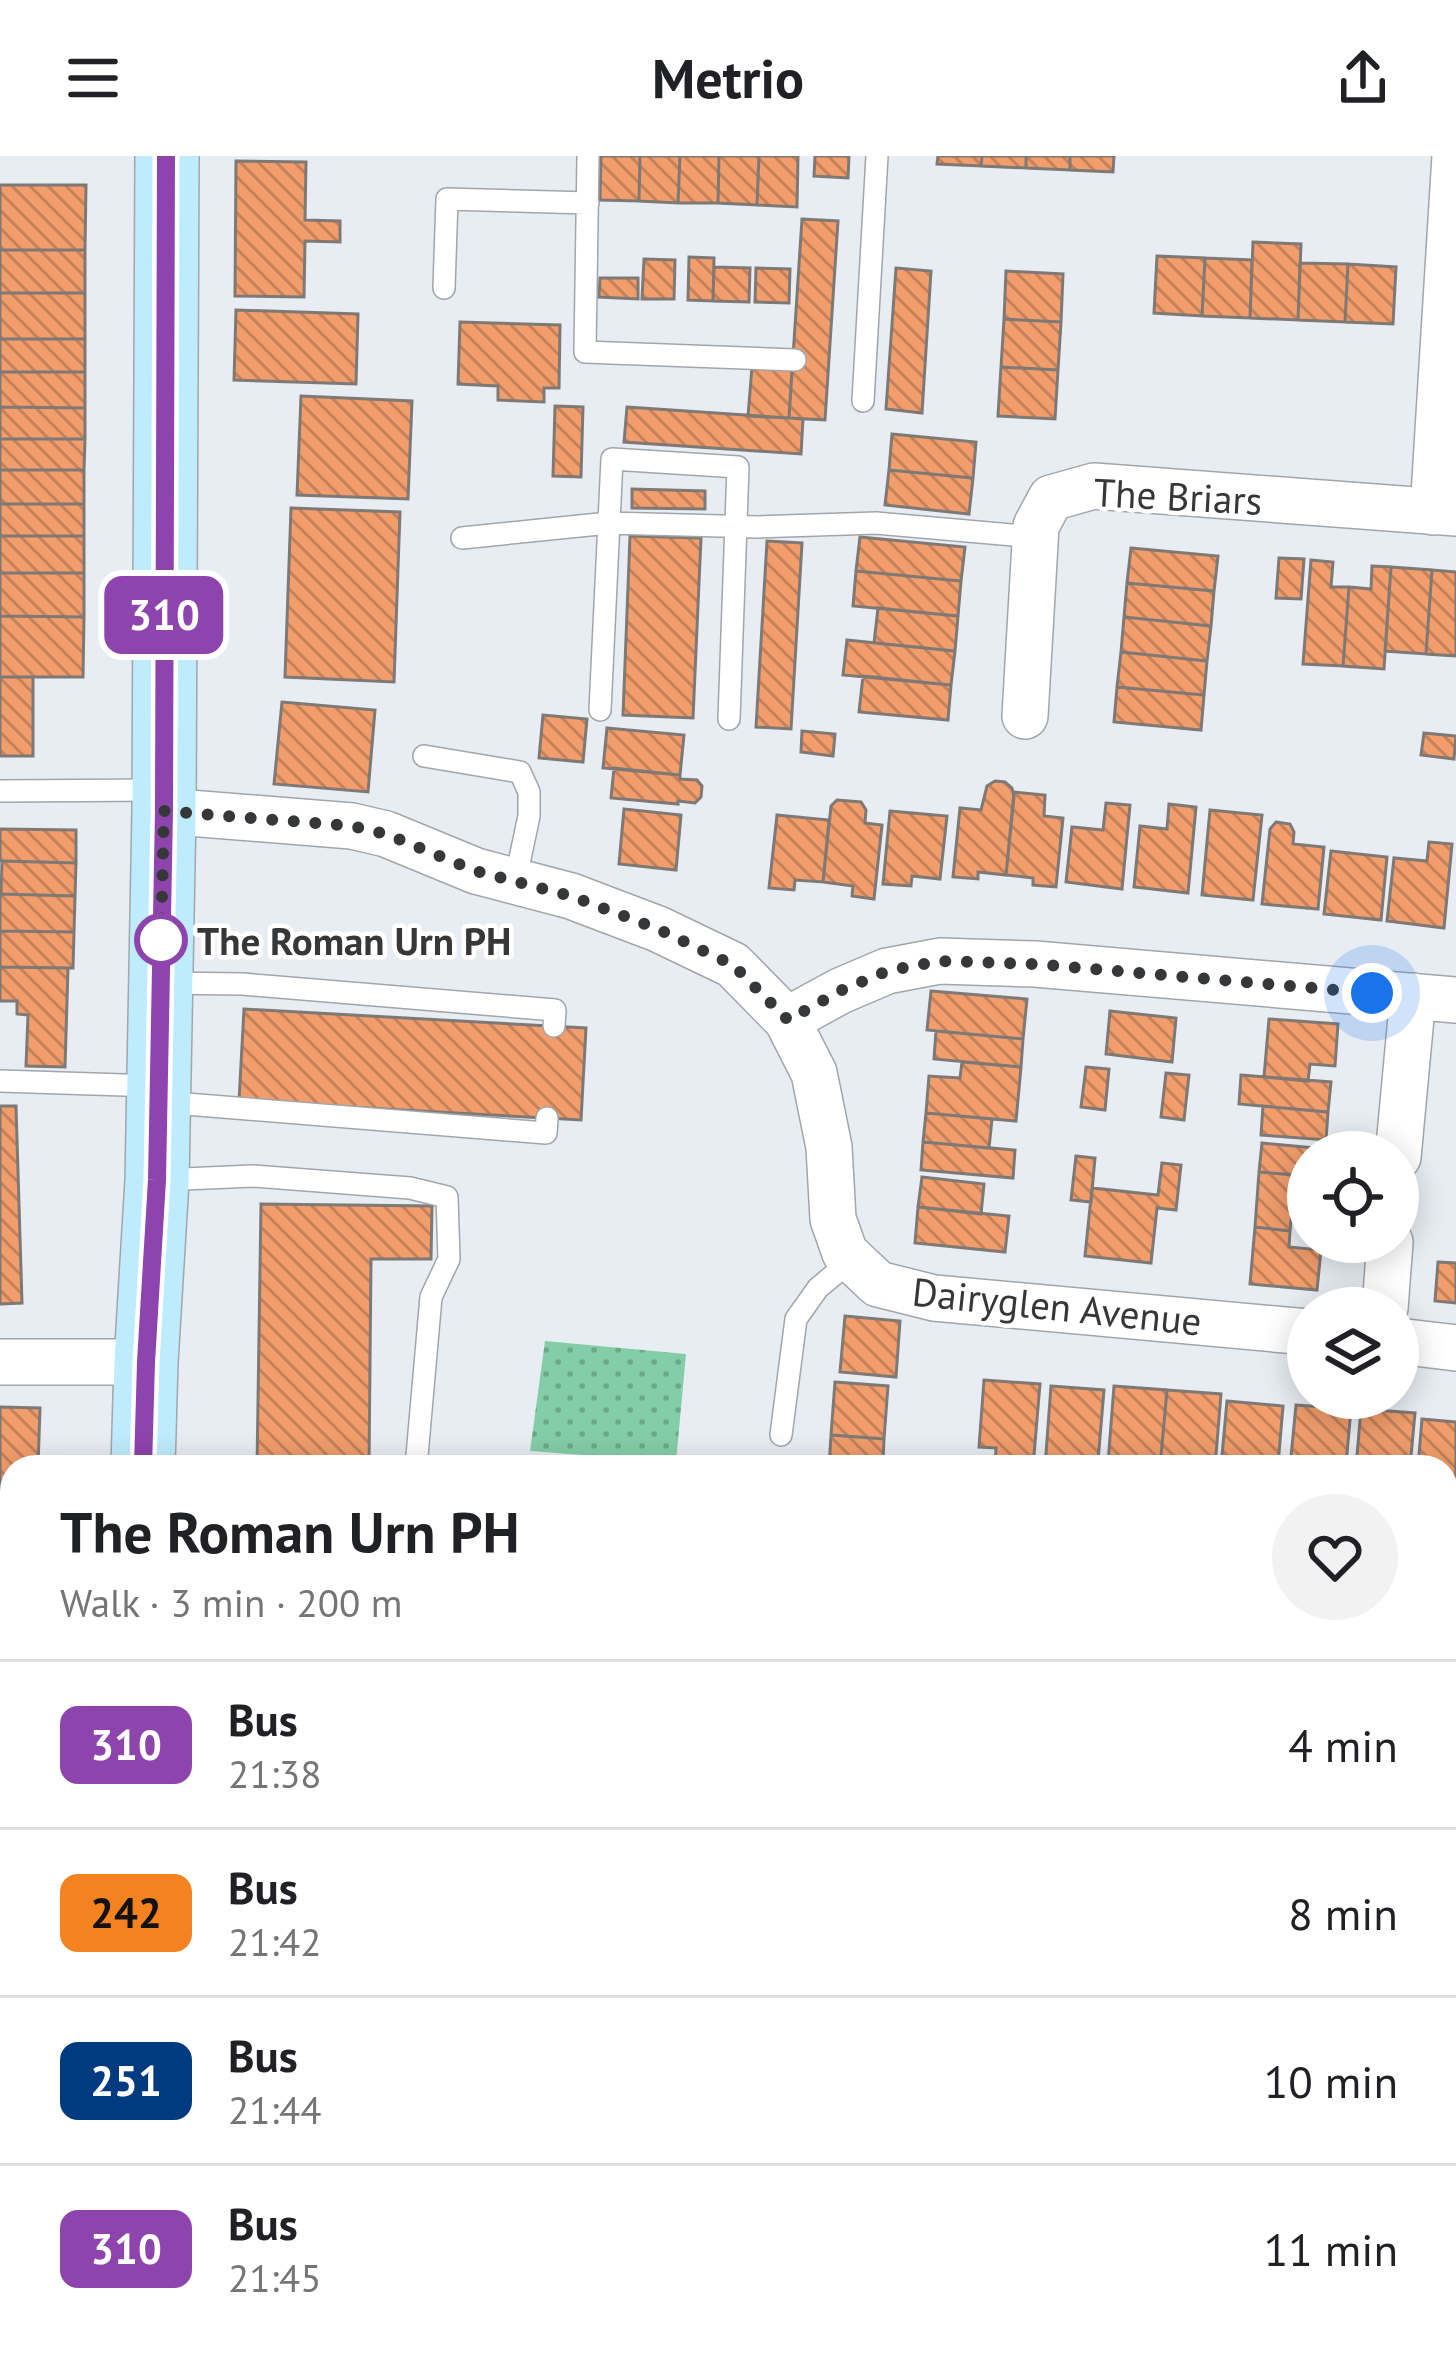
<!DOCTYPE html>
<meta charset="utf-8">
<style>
:root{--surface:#fff;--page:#f2f2f2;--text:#202124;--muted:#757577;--line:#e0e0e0}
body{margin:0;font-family:"PT Sans",sans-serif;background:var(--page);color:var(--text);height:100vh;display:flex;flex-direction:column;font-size:45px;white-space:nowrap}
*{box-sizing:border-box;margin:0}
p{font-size:39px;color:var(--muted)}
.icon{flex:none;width:66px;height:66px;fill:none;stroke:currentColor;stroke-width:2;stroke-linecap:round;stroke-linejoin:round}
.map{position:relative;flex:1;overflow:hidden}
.details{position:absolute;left:0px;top:1299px;width:1458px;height:903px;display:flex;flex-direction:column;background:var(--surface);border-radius:36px 36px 0 0;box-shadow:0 6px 30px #0003}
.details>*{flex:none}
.badge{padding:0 24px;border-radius:18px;font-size:42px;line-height:78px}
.controls{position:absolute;left:1287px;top:975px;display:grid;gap:24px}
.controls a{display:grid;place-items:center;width:132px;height:132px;border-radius:50%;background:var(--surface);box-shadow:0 6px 30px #0003;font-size:60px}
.you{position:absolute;width:60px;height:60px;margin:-30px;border:9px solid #fff;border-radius:50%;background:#1a73e8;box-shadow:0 0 0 18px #1a73e833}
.map>.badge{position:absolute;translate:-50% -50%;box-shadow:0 0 0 6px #fff}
.round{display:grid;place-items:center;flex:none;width:126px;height:126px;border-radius:63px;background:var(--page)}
.head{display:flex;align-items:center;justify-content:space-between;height:204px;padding:0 60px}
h1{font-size:57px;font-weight:800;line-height:90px}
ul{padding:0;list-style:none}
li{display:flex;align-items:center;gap:36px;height:168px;padding:0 60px;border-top:3px solid var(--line)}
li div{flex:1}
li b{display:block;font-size:45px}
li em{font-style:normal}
li .badge{min-width:132px;font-weight:700;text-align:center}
header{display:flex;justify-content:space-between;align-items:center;height:156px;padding:0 60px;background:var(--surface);font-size:54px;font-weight:800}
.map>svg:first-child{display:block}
.park{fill:url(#park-dots)}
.building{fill:url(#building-back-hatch);stroke:#7f7976;stroke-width:3}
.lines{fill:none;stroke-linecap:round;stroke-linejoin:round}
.lane-casing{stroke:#a1a6ab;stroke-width:24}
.street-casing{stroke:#a1a6ab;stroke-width:48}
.secondary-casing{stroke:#a1a6ab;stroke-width:66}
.lane{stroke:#fff;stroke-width:21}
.street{stroke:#fff;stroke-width:45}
.secondary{stroke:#beecfc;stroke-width:63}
.line-casing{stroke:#fff;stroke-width:27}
.line{stroke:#8e44ad;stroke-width:18}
.walk{stroke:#353739;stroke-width:12;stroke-dasharray:0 21.6}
.stop-dot{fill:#fff;stroke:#8e44ad;stroke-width:6}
.labels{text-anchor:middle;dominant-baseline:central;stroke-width:9;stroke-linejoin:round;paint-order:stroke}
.street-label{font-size:39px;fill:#353739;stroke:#fff}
.stop-label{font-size:39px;font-weight:bold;fill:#353739;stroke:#fff;text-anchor:start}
</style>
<header><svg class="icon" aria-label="menu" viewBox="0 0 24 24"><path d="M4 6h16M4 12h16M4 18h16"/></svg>Metrio<svg class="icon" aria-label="share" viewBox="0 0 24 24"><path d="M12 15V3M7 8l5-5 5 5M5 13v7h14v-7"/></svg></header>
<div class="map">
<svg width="1456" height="2200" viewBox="0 0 1456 2200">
<defs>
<pattern id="park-dots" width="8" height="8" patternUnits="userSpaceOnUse" patternTransform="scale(3)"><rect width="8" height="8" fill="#84cea7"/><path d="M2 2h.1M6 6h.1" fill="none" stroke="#6da889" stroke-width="1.8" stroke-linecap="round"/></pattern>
<pattern id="building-back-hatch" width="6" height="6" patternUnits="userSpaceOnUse" patternTransform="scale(3)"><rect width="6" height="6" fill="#f19d6c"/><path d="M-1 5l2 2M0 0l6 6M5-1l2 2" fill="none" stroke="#c4815a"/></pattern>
</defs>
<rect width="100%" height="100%" fill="#e8edf3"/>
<path class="park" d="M545 1185 686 1198 676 1306 530 1295Z"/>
<path class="building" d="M601 0H640L639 45 600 44Z
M640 0H680L678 47 639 45Z
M680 0H719L718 47H678Z
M719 0H759L757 49 718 47Z
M759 0H798L797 51 757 49Z
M815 0H849L848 22 814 20Z
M938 0H982L981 10 937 8Z
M982 0H1026V12L981 10Z
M1026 0H1070V14L1026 12Z
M1070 0H1114L1113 16 1070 14Z
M236 5 306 6 305 64 340 65V86L305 85 304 141 235 140Z
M0 29H86L85 94H0Z
M802 63 838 65 825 264 789 262Z
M1253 86 1301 88 1298 164 1250 162Z
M0 94H85V137H0Z
M1157 100 1205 102 1202 160 1154 157Z
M689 101 714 102 713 145 688 144Z
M1205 102 1252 104 1250 162 1202 160Z
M644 103 675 104 674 143H642Z
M1300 107 1348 108 1345 166 1298 164Z
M1348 108 1396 111 1393 168 1345 166Z
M714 111 750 112 749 146 713 145Z
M756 112 790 113 789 147 755 146Z
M896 112 931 115 922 257 886 253Z
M1006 115 1063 118 1061 166 1004 163Z
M600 122H638V143L599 141Z
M0 137H85V183H0Z
M236 154 358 158 356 228 234 224Z
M1004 163 1061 166 1058 214 1001 211Z
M460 166 560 169 559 232H544V246L498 244V230L458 228Z
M0 183H85V216H0Z
M752 211 792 213 789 262 748 260Z
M1001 211 1058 214 1055 263 998 260Z
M0 216H85V252L0 251Z
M301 240 412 245 408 343 297 339Z
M555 250 583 251 581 321 553 320Z
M0 251 85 252V283H0Z
M627 251 803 263 801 298 624 286Z
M892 278 976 286 973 322 889 314Z
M0 283H85L84 314H0Z
M0 314H84V348H0Z
M889 314 973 322 969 358 885 349Z
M632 333 705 335V353L632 352Z
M0 348H84V380H0Z
M291 352 400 356 394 526 285 521Z
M0 380H84V417H0Z
M630 380 701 382 693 562 623 559Z
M860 381 965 391 961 425 856 415Z
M767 385 802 387 791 573 756 571Z
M1131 392 1218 400 1214 435 1127 427Z
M1279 402 1304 403 1301 443 1276 442Z
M1311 404 1333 406 1331 431H1349L1343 510 1303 508Z
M1372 410 1391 411 1384 513 1343 510 1349 431 1371 433Z
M1391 411 1432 414 1426 498 1385 495Z
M1432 414 1456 416V500L1426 498Z
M856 415 961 425 958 460 853 450Z
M0 417H84V461L0 460Z
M1127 427 1214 435 1211 470 1124 461Z
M878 452 958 460 955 495 874 487Z
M0 460 84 461 83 521H0Z
M1124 461 1211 470 1207 505 1121 496Z
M847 484 955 495 951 529 843 519Z
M1121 496 1207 505 1204 539 1117 531Z
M863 520 951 529 948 564 859 556Z
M0 521H33V600H0Z
M1117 531 1204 539 1201 574 1114 566Z
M282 546 375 554 368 636 274 628Z
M543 559 587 563 583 606 539 602Z
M607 572 684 579 680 619 603 612Z
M802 575 835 578 833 600 801 596Z
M1424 577 1456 580 1454 603 1421 599Z
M614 612 680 619V623L697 624 702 630 701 641 695 647 678 645V648L611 642Z
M995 625 1005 626 1012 632 1014 641 1006 719 978 716V723L953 721 960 652 981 654 987 630Z
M1014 636 1045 639 1044 660 1063 662 1056 731 1033 729V722L1006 719Z
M837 644 861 646 866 654 865 667 882 669 874 743 852 740 853 730 823 726 831 650Z
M1106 647 1130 649 1122 733 1066 726 1072 671 1103 674Z
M1169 648 1196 651 1188 737 1134 731 1140 670 1167 673Z
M624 653 681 659 676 714 619 708Z
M1210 654 1262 659 1253 744 1202 739Z
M890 655 947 660 940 723 912 720 911 730 883 728Z
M777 659 829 664 823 726 795 724 794 734 769 732Z
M1276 666 1290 668 1294 676 1293 688 1324 691 1318 753 1262 748 1270 673Z
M0 673 76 674V707L0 705Z
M1429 686 1452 688 1444 772 1387 765 1394 702 1427 705Z
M1331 695 1387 701 1381 764 1324 758Z
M2 705 76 707 75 740 1 738Z
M0 738 75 740 74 776 0 775Z
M0 775 74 776 73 812 0 811Z
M0 811 68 812 65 911 26 910 28 859 17 858V845H0Z
M931 835 1027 843 1023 883 927 874Z
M244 853 586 872 581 964 239 945Z
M1110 855 1176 862 1172 906 1106 898Z
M1269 863 1338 868 1335 910 1310 908 1308 925 1264 921Z
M936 875 1023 883 1021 911 934 903Z
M962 906 1021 911 1016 965 926 957 929 920 960 922Z
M1086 911 1109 913 1105 954 1081 951Z
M1166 917 1189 919 1184 964 1161 961Z
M1241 919 1331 926 1328 956 1239 948Z
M0 950H16L22 1147 0 1148Z
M1263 950 1328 956 1326 984 1261 979Z
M926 957 992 963 989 992 923 986Z
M923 986 1015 994 1013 1022 921 1014Z
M1262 987 1327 993V996H1308V1020L1259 1016Z
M1076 1000 1095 1002 1091 1046 1071 1044Z
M1162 1007 1181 1009 1176 1054 1157 1052 1151 1107 1085 1100 1092 1032 1158 1039Z
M1259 1016 1308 1020V1055L1292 1054 1290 1075 1255 1071Z
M922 1021 984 1028 981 1058 918 1051Z
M261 1048 432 1050 431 1103H371L369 1311H257Z
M918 1051 1009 1060 1005 1096 915 1087Z
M1255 1071 1290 1075 1289 1091 1321 1094 1317 1134 1250 1128Z
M1438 1106 1456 1107V1147L1435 1145Z
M845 1160 900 1165 896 1221 840 1216Z
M984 1224 1040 1228 1033 1311H995L996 1292 979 1291Z
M835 1226 888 1230 884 1283 831 1279Z
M1051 1230 1104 1234 1098 1305 1077 1303V1311H1045Z
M1114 1230 1167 1234 1160 1311 1108 1307Z
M1167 1234 1221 1238 1215 1311H1160Z
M1227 1245 1283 1250 1278 1309 1250 1306V1311H1221Z
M1296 1249 1351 1253 1346 1309 1318 1307 1317 1311H1290Z
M0 1251 40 1252 38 1311H12V1356H0Z
M1361 1253 1415 1257 1410 1311H1356Z
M1422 1263 1456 1266V1335H1446V1311H1418Z
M831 1279 884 1283 883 1305 897 1306 896 1311H829Z
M1446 1528H1453L1452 1582H1446Z
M1446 1751H1456V1804H1446Z
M0 1800H12L11 1864H0Z
M0 1864H12V1927H0Z
M1446 1992H1456V2048H1446Z
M0 2164H12V2190H58V2200H0Z
M180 2190H342V2200H179Z
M443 2190H647L646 2200H443Z
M773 2190H818L817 2200H773Z"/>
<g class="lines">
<defs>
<path id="lane" d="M588 0 585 196 795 204
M444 132 447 43 588 47
M863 245 877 0
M462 382 609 367 758 371 876 367 1036 381
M600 554 612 303 738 311 729 563
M424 600 520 616 529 636V660L515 726
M0 635 161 634
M166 827 242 828 555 854 554 870
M0 925 155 930
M161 946 546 977 547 962
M160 1024 253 1020 410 1032 447 1041 449 1103 431 1141 416 1311
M781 1279 796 1163 818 1132 852 1104
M0 1530 12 1531"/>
<path id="street" d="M1433 356 1455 0
M1025 560 1036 370 1051 342 1094 330 1456 357
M164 655 352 670 386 678 476 715 571 740 658 773 733 809 787 864 814 917 829 991 833 1063 845 1097 878 1128 934 1142 1308 1176
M787 864 840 835 887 815 940 805 1035 808 1456 844
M1398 1001 1413 840
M1385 1152 1390 1086
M1398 1185 1456 1192
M0 1206H146
M1446 1668 1456 1670
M0 2042H12
M971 2190 980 2200
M1424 2200V2190"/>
<path id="secondary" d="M143 1311 146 1206 157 1025 164 655 167 0
M129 2200V2190"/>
</defs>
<use href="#lane" class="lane-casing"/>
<use href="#street" class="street-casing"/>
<use href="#secondary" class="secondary-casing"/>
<use href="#lane" class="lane"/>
<use href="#street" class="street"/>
<use href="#secondary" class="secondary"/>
</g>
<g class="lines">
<defs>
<path id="line" d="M143 1311 146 1206 157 1024 164 655 166 0"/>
</defs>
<use href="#line" class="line-casing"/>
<use href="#line" class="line"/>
<path class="walk" d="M161 784 164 655 352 670 386 678 476 715 571 740 658 773 733 809 788 864 840 835 887 815 940 805 1035 808 1372 837"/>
</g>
<circle class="stop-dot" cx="161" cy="784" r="24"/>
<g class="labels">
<g class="street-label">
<text transform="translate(1178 340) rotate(3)">The Briars</text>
<text transform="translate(1057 1150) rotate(6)">Dairyglen Avenue</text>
</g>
<g class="stop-label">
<text x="197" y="784">The Roman Urn PH</text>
</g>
</g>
</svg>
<div class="controls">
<a><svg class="icon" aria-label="locate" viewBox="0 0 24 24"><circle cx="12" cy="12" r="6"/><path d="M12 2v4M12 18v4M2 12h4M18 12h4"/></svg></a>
<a><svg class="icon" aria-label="layers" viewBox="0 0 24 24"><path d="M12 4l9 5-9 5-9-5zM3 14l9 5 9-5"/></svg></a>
</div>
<div class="you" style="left:1372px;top:837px"></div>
<b class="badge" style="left:164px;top:459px;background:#8e44ad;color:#fff">310</b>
<section class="details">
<div class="head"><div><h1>The Roman Urn PH</h1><p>Walk · 3 min · 200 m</p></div><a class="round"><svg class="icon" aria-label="heart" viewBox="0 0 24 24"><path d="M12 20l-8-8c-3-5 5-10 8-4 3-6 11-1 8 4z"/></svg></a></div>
<ul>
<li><span class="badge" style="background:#8e44ad;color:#fff">310</span><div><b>Bus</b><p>21:38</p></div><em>4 min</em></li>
<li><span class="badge" style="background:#f58220;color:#111">242</span><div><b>Bus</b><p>21:42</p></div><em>8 min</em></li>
<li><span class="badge" style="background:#003b80;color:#fff">251</span><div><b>Bus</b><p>21:44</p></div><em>10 min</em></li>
<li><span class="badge" style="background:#8e44ad;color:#fff">310</span><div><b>Bus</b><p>21:45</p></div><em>11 min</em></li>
</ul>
</section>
</div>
